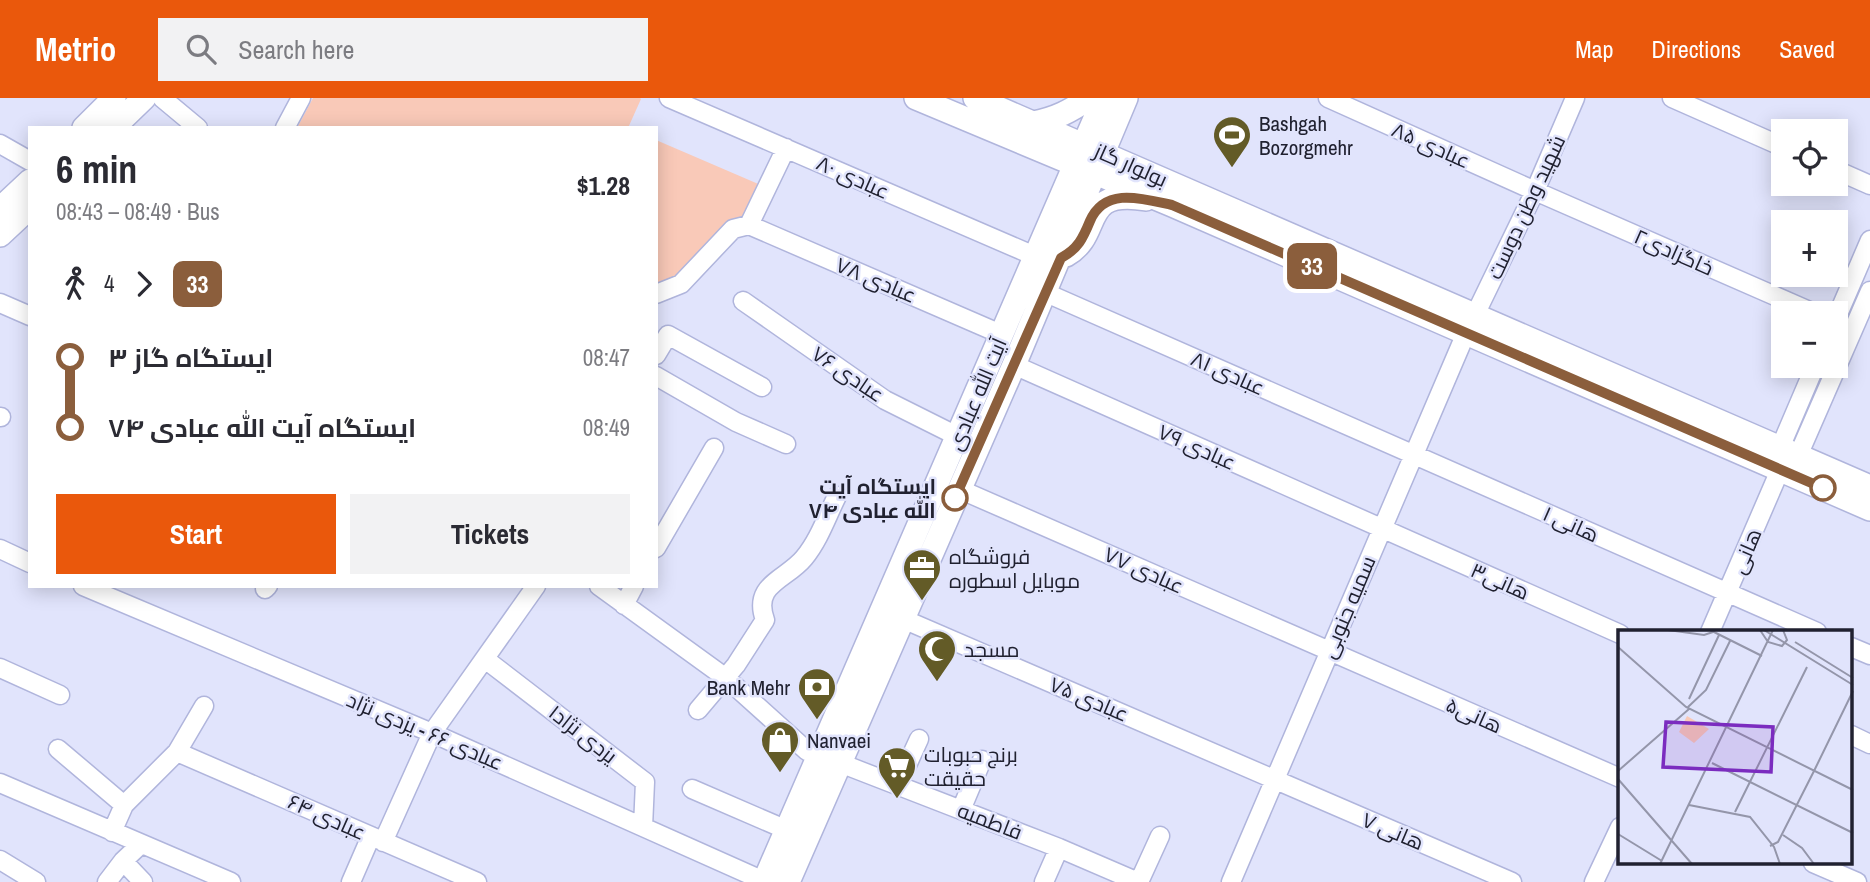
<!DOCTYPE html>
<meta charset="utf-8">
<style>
:root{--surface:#fff;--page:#f2f2f3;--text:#2b2b33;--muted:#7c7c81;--accent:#ea580c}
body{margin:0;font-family:"Archivo Narrow",Cairo,sans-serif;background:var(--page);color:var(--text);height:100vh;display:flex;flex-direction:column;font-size:26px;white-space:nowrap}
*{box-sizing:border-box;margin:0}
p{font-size:23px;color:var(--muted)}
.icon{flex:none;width:38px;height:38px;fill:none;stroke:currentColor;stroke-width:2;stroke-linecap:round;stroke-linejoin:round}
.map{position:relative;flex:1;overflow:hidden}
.side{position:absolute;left:28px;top:28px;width:630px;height:462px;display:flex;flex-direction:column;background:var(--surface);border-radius:0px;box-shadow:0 4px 18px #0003}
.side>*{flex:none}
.badge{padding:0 14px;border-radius:10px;font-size:24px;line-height:46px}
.tools{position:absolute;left:1771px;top:21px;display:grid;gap:14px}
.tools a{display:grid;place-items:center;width:77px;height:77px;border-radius:0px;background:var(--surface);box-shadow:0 4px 18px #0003;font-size:35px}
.map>.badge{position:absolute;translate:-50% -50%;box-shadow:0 0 0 4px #fff}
.legs{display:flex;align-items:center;gap:10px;height:77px;padding:0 28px;font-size:23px}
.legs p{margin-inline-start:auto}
.overview{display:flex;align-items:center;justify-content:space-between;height:119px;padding:0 28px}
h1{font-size:38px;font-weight:700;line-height:52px}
.cta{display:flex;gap:14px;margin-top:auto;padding:14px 28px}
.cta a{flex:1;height:80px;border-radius:0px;background:var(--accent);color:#fff;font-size:28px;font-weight:700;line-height:80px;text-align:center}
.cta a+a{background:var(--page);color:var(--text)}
ul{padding:0 28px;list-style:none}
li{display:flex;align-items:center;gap:24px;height:70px;font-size:26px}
li i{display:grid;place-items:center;width:10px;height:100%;margin:0 9px;background:currentColor}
li i::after{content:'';width:18px;height:18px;margin:-9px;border:5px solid;border-radius:50%;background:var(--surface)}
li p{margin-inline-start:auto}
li:first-child i{background:linear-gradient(#0000 50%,currentColor 0)}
li:last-child i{background:linear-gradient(currentColor 50%,#0000 0)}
header{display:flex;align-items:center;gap:42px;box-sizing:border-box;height:98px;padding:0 35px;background:var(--accent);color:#fff}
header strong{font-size:33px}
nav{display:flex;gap:38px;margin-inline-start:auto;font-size:24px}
.search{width:490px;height:63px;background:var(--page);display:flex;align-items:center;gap:18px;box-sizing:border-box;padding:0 24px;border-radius:0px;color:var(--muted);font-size:26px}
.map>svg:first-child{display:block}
.green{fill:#f9c9b8}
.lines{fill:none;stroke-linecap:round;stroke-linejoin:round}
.minor-casing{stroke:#b0b5dc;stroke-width:21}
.major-casing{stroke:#b0b5dc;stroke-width:26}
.minor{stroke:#fff;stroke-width:18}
.major{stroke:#fff;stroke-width:23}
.line-1-casing{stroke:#fff;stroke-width:16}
.line-1{stroke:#8b5e3c;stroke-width:10}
.stop-1-dot{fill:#fff;stroke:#8b5e3c;stroke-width:3.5}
.labels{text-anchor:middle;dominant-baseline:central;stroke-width:5;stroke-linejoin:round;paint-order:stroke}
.poi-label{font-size:21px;fill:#202130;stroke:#e1e4fc;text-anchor:start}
.street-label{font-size:21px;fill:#202130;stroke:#e1e4fc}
.stop-label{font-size:21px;font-weight:bold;fill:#202130;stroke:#e1e4fc;text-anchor:end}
.inset-road{fill:none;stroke:#9496aa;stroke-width:2}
.view{fill:#7b2cbf;fill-opacity:0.15;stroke:#7b2cbf;stroke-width:3.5}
.inset-edge{fill:none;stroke:#202130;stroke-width:3.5}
</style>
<header>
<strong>Metrio</strong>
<div class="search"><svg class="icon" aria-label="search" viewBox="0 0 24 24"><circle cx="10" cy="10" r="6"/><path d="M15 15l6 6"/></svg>Search here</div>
<nav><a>Map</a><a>Directions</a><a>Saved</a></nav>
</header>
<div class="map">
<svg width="1870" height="784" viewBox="0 0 1870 784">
<rect width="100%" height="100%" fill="#e1e4fc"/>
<path class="green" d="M313 0H640L641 1 628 30H297Z
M656 42 763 88 750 114 729 125 681 178 656 188Z"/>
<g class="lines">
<defs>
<path id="minor" d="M162 0 198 30
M669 0 1037 159
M1328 0 1535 93 1814 215
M1672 0 1783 49
M285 30 301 0
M0 46 30 63
M1836 72 1870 87
M749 127 1003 237
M1044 194 1817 534
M656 196 681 186 733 131 749 127 786 50
M743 203 885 302 959 339
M0 205 30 218
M1475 217 1535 93 1575 0
M1836 221 1870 142
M656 257 668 237 762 289
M1014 267 1620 536
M656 278 736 324 786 346
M0 319H1
M1789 365 1798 358 1870 193
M959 391 1620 680
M656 450 714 350
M0 451 30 465
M83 488 432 635 764 783
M599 488 726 580 807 653
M265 491 268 488
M624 507 634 488
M903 521 1512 784
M1710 534 1780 372V350L1815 268
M1851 549 1870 557
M485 561 645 684 643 729
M0 570 60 597
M698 612 736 567 765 522C752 486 786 482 804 460 819 442 827 418 837 398
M1851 637 1870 646
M58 651 124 707
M177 654 477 784
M840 665 1059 750 1138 784
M0 685 231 784
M898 687 919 641
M692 691 787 732
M961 712 982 662
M112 734 124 707 177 654 204 608
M383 744 432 635 536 488
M0 762 36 784
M123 763 143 784
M1813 765 1857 784
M107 784 123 763 141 746
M351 784 371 738
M1044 784 1059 750
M1139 784 1160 738
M1231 784 1466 235
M1594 784 1620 729"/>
<path id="major" d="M916 0 1172 107 1870 411
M975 0 1870 389
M1033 25C1055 21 1071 13 1089 0
M84 30 114 0
M113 30 144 0
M0 111 30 83
M0 137 30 109
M1066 157C1104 136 1077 90 1146 101
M764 784 1104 0
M788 784 1014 267 1126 0"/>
</defs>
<use href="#minor" class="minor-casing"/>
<use href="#major" class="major-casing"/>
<use href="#minor" class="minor"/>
<use href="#major" class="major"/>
</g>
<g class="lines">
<defs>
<path id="line-1" d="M955 400 1061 160C1078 151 1083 140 1090 123 1105 88 1144 101 1172 107L1823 390"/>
</defs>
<use href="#line-1" class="line-1-casing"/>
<use href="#line-1" class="line-1"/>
</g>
<defs>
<symbol id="stadium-pin" viewBox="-11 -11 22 30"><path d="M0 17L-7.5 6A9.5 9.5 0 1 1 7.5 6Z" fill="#635b27" stroke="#e1e4fc"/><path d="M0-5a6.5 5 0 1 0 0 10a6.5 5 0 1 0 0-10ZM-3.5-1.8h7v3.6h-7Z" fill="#fff"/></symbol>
<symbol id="office-pin" viewBox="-11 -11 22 30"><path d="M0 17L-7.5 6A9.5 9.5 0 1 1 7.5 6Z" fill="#635b27" stroke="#e1e4fc"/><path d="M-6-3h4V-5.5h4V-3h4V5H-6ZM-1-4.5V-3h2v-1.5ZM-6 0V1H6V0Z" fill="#fff"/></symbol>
<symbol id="mosque-pin" viewBox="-11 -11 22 30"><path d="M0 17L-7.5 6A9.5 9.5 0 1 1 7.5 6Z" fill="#635b27" stroke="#e1e4fc"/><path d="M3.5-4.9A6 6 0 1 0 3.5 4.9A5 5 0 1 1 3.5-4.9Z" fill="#fff"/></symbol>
<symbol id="bank-pin" viewBox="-11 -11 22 30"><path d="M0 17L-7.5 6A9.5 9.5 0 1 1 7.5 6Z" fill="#635b27" stroke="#e1e4fc"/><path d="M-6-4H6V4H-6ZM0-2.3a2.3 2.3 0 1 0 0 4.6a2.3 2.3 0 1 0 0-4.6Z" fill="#fff"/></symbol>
<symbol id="shop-pin" viewBox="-11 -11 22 30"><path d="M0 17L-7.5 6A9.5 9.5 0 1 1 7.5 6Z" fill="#635b27" stroke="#e1e4fc"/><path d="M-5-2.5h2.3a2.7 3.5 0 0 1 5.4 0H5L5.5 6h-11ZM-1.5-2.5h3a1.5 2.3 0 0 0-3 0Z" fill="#fff"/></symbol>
<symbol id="supermarket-pin" viewBox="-11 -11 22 30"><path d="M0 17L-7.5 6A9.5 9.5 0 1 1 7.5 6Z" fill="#635b27" stroke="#e1e4fc"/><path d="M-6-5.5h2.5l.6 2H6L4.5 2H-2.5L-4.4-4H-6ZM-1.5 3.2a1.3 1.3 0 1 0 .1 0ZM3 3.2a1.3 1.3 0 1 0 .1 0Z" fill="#fff"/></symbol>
</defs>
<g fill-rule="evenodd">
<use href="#stadium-pin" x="1210" y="15" width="44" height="60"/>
<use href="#office-pin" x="900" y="448" width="44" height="60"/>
<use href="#mosque-pin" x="915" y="529" width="44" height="60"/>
<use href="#bank-pin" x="795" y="567" width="44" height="60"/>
<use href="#shop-pin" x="758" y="620" width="44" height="60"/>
<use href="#supermarket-pin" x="875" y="646" width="44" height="60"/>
</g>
<g class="stop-1-dot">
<circle cx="1823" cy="390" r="12"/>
<circle cx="955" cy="400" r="12"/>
</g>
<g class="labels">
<g class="poi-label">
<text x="1259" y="25">Bashgah<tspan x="1259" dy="24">Bozorgmehr</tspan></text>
<text x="949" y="458">فروشگاه<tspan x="949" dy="24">موبایل اسطوره</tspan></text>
<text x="964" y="551">مسجد</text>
<text x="790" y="589" text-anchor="end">Bank Mehr</text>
<text x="807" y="642">Nanvaei</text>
<text x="924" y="656">برنج حبوبات<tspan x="924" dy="24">حقیقت</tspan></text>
</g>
<g class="street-label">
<text transform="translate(1431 47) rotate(24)">عبادی ۸۵</text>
<text transform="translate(1131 67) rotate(24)">بولوار گاز</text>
<text transform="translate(853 79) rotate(24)">عبادی ۸۰</text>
<text transform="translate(1526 109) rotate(-65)">شهید وطن دوست</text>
<text transform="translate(1674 154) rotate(24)">خاگزادی۲</text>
<text transform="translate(876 182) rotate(23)">عبادی ۷۸</text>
<text transform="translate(1228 275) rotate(24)">عبادی ۸۱</text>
<text transform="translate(848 276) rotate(34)">عبادی ۷۶</text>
<text transform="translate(977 296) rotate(-67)">آیت الله عبادی</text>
<text transform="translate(1197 349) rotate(24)">عبادی ۷۹</text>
<text transform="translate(1571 426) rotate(24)">هانی ۱</text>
<text transform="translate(1746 453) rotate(-67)">هانی</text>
<text transform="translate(1144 472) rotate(24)">عبادی ۷۷</text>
<text transform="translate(1500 483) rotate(24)">هانی۳</text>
<text transform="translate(1348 509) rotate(-67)">سمیه جنوبی</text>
<text transform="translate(1089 601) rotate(23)">عبادی ۷۵</text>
<text transform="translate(1474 617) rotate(24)">هانی۵</text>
<text transform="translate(425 633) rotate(23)">عبادی ۶۶ - یزدی نژاد</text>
<text transform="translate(583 636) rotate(38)">یزدی نژاد۱</text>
<text transform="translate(327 719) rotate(24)">عبادی ۶۴</text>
<text transform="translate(990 723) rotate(21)">فاطمیه</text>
<text transform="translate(1393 733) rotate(23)">هانی ۷</text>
</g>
<g class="stop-label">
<text x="936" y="388">ایستگاه آیت<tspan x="936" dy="24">الله عبادی ۷۴</tspan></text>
</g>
</g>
<g transform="translate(1618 532)">
<rect width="234" height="234" fill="#e1e4fc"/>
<path d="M69 86 91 99 76 113 61 102Z" fill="#f9c9b8"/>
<path class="inset-road" d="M50 0 86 5 95 2M92 0 144 26M142 0 150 12 164 16 169 10 165 0M146 0 235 55M177 12 235 48M0 17 68 77 235 160M71 69 101 5M70 77 88 60 112 11M94 133 235 203M0 141 71 79M196 141 235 61M0 149 74 234M71 175 132 187 156 217 162 234M117 182 189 37M0 204 44 231M165 205 184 218 196 234M152 216 160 212 196 141M42 234 155 0"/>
<path class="view" d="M48 92 155 97 153 142 45 137Z"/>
<rect width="234" height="234" class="inset-edge"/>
</g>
</svg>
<div class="tools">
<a><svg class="icon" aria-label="locate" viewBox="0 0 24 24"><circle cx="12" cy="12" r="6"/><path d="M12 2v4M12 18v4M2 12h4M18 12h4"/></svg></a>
<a>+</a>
<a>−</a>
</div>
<b class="badge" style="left:1312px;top:168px;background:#8b5e3c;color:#fff">33</b>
<section class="side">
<div class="overview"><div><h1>6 min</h1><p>08:43 – 08:49 · Bus</p></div><b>$1.28</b></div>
<div class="legs"><svg class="icon" aria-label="walk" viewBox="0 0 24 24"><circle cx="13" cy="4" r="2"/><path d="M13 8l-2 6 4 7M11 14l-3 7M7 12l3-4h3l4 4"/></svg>4<svg class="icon" aria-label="forward" viewBox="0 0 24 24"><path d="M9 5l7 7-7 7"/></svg><b class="badge" style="background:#8b5e3c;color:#fff">33</b></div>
<ul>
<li><i style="color:#8b5e3c"></i><b>ایستگاه گاز ۳</b><p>08:47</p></li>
<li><i style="color:#8b5e3c"></i><b>ایستگاه آیت الله عبادی ۷۴</b><p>08:49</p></li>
</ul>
<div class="cta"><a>Start</a><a>Tickets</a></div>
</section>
</div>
